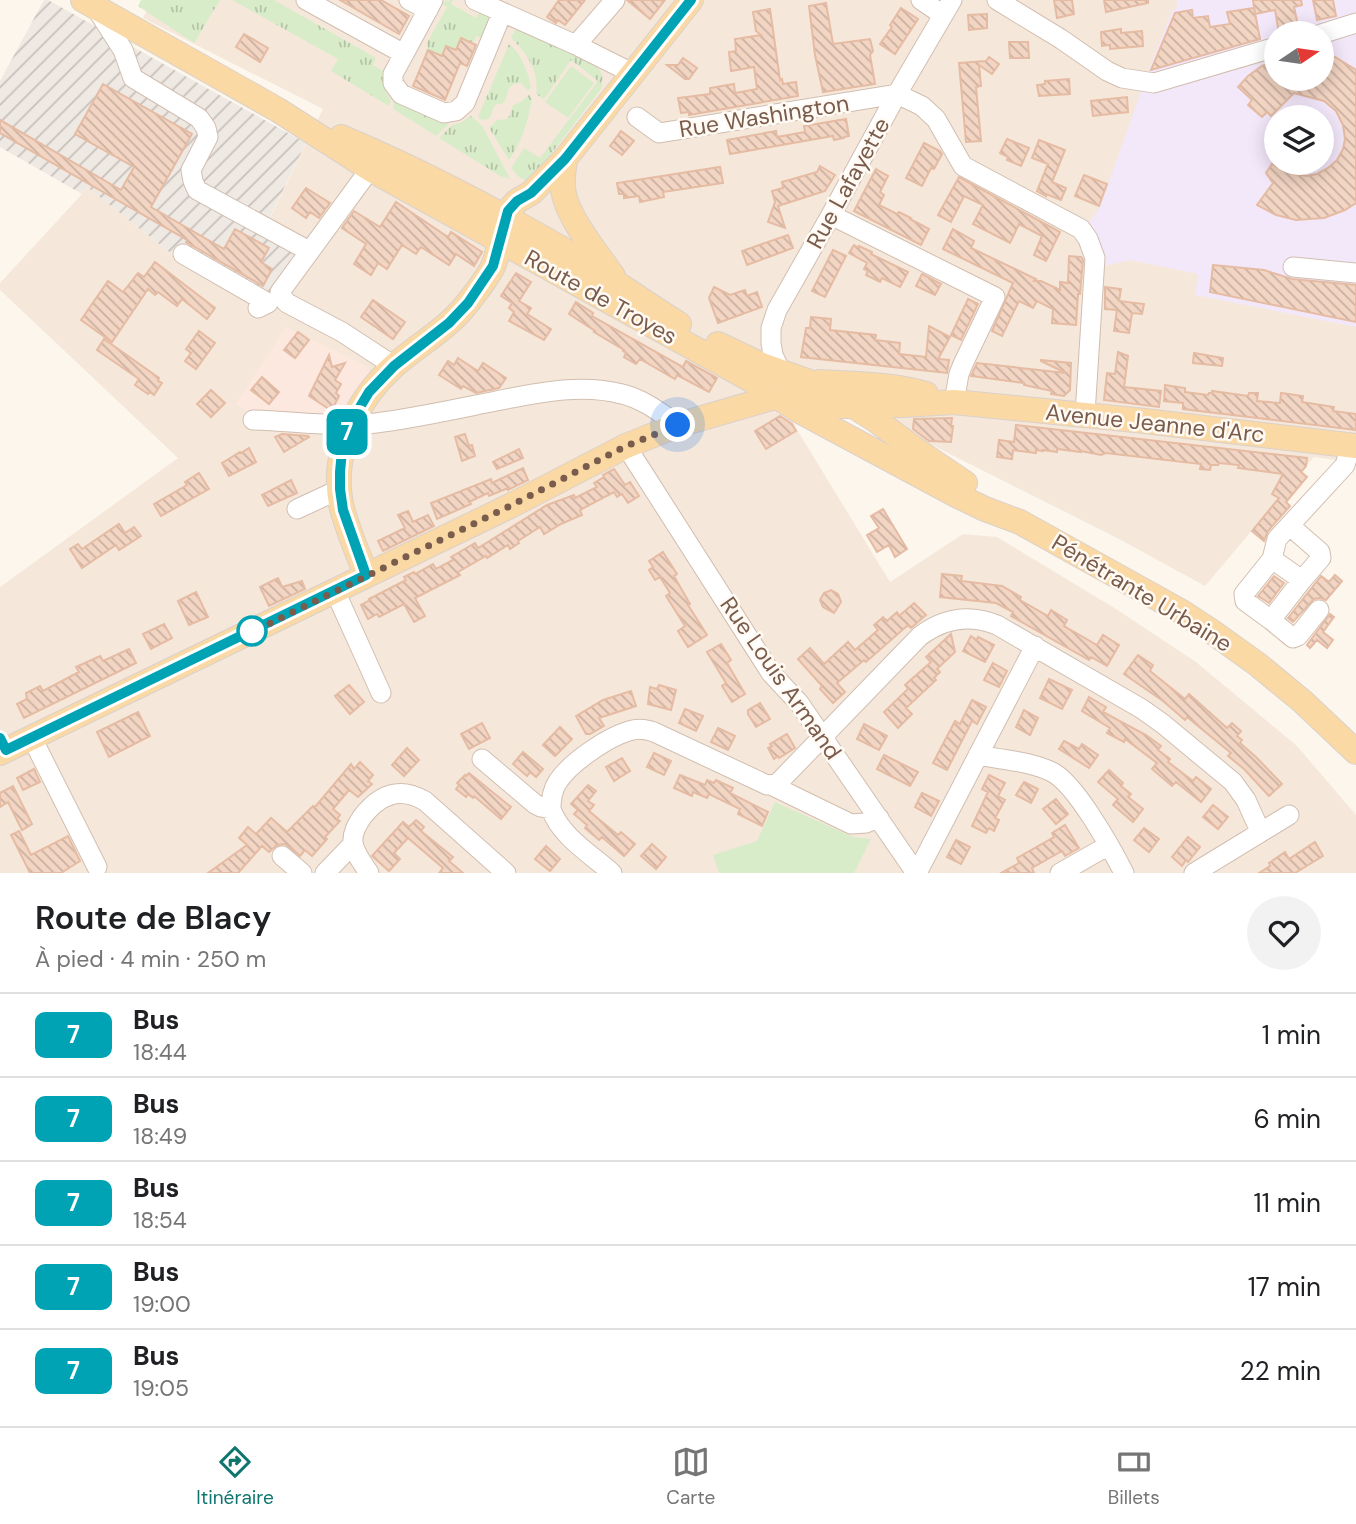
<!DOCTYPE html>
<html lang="fr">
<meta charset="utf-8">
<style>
:root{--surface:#fff;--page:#f2f2f2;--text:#202124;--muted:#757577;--line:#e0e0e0;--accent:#0f766e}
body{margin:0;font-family:"DM Sans",sans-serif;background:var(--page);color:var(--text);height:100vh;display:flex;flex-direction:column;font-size:26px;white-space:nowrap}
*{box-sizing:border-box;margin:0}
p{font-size:23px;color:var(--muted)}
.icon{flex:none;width:38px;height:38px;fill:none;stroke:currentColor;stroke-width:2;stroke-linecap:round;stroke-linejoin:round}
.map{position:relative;height:873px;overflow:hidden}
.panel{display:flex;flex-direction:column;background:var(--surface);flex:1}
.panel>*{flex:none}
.badge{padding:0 14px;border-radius:10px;font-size:24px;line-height:46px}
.needle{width:46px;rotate:77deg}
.controls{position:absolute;left:1264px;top:21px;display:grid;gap:14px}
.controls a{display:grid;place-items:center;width:70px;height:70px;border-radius:50%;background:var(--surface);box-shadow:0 4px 18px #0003;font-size:35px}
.you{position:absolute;width:35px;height:35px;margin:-18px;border:5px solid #fff;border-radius:50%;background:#1a73e8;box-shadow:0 0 0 10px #1a73e833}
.map>.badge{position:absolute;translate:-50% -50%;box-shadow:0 0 0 4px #fff}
.round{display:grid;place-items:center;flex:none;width:74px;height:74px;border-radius:37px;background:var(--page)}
.overview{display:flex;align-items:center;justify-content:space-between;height:119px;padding:0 35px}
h1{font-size:33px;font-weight:600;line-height:52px}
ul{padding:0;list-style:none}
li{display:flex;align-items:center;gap:21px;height:84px;padding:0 35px;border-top:2px solid var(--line)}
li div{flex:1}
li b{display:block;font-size:26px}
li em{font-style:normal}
li .badge{min-width:77px;font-weight:700;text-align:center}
.menu{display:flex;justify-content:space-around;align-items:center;height:98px;border-top:2px solid var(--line);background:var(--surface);font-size:19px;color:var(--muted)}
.menu a{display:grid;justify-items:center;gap:4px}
.menu .on{color:var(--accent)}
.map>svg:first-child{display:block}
.residential{fill:#f5e8da;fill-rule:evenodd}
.commercial{fill:#fde8e0}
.industrial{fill:url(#industrial-furrows)}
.education{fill:#f3e8fa;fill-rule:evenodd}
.grass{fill:url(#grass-tufts)}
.park{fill:#d8ecc9}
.building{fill:url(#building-back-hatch);stroke:#e6bba3;stroke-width:2}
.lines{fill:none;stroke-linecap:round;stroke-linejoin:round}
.minor-casing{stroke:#d1beb0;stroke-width:21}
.major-casing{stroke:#dad1cd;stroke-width:26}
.minor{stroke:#fff;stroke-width:19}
.major{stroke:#fbd9a5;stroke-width:24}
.line-casing{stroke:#fff;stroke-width:16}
.line{stroke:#00a3b4;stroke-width:10}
.walk{stroke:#7a5c4d;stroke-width:7;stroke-dasharray:0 12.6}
.stop-dot{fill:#fff;stroke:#00a3b4;stroke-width:3.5}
.labels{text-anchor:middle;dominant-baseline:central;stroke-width:5;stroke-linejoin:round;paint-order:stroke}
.street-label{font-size:23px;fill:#7a5c4d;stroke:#fffaf3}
</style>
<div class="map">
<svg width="1356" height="873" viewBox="0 0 1356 873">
<defs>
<pattern id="industrial-furrows" width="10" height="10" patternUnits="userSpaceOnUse" patternTransform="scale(1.75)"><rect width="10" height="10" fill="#efe9e4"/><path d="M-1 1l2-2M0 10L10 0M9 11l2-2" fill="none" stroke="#c7c0bb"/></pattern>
<pattern id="grass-tufts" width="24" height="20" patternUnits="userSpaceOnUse" patternTransform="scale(1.75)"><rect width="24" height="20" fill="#d8ecc9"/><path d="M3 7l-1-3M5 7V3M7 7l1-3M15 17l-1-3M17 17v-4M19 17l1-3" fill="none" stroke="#b4c2a5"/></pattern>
<pattern id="building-back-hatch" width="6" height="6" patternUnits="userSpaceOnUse" patternTransform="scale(1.75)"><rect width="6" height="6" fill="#f3d5c3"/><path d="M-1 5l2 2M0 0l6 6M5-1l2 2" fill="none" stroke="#cab0a1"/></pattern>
</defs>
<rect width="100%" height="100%" fill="#fdf6ec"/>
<path class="residential" d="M152 0H1356V463L1314 457 1205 586 1119 539 934 446 798 387 785 410 890 582 963 534 997 537 1116 609 1196 662 1297 746 1356 815V873H0V587L178 458 0 290V283L82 194 87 187 177 258 269 220 323 109 143 18ZM1276 33H1321V79H1276ZM1276 117H1321V163H1276Z"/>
<path class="commercial" d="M286 327 364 365 373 374 345 422 258 418 236 404Z"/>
<path class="industrial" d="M44 0H48L306 143 269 219 291 246 294 262 272 292 252 300 177 258 87 187 82 194 0 147V81Z"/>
<path class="education" d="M1177 0H1356V327L1195 295 1198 274 1130 260 1100 267 1087 226 1100 207 1147 75 1172 11 1178 7ZM1276 33H1321V79H1276ZM1276 117H1321V163H1276Z"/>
<path class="grass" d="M141 0H220L194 43 138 6Z
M232 0H274L376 58 373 65 384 72C381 83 384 91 391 100L389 106 331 71 338 59Z
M453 0 451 4 476 18 480 11 488 16 491 21 483 39 476 36 473 43 461 39 456 50 446 46 442 56 428 50 427 43 447 7 442 4 445 1Z
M522 29 592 64C603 71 604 76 601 89L538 171 526 180 519 177 511 168 524 148 540 158 598 81 571 60 544 99 536 94C540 72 526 52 511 38L515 30Z
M509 44C522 55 528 71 531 87L528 91 521 83C505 85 510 90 504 103L495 105 489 119 482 120 478 117Z
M529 95 532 99C528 120 522 143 509 160L489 128 497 120 507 119 510 115 513 105 519 103Z
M394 101 423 115 449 124 436 136 393 109Z
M471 116 483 127 510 179 500 176 439 138 452 125 460 123Z"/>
<path class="park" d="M571 66 594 83 568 118 545 102Z
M775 802 853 837 871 839 854 873H719L713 855 757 841Z"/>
<path class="building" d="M340 0H381L409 16 399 34Z
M559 0H585L565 25 558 20 556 23 547 17Z
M627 0H665L650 19Z
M1054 0H1072L1074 14 1057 18Z
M1104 0H1148V3L1106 12Z
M1253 0H1301L1302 5 1294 7 1299 30 1279 33 1275 10 1255 14Z
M1313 0H1333L1336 16 1317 20Z
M826 3 833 44 870 39 873 51 870 55 875 84 823 92 815 55 809 6Z
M901 8 918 19 895 54 880 44 892 27 890 25Z
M1254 8 1260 39 1151 70 1175 13 1192 10 1193 18 1208 16 1210 27 1230 24 1227 12Z
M770 9 780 80 782 79 783 84 796 82 798 96 689 115V112L681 113 678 98 710 94V88L734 84 735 93 757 89 754 67 731 71 729 52 736 51 735 39 761 35 756 31 753 12Z
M987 14V28L969 30 968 15Z
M1121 29V33L1142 31 1143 46 1110 49V45L1102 46 1101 32Z
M244 34 268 48 260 62 236 47Z
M461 38 476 45 467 66 460 63 445 100 413 86 428 50 442 56 446 46 456 50Z
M1009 42H1028L1029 58H1010Z
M1321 54 1335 57 1356 70V203L1345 210 1324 218 1296 220 1276 215 1257 205 1273 183 1266 173 1272 164 1293 174 1307 176 1317 174 1328 168 1337 160 1343 149 1345 139 1343 125 1336 111 1324 101 1294 93 1271 116 1267 112 1262 117 1248 105 1252 100 1238 87 1248 76 1262 66 1276 60V79H1321Z
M989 57 999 64 992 74 979 65 981 86 976 87 981 141 966 142 959 63 986 61Z
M683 58 697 68 689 79H685L667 65H678Z
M1069 79 1070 94 1039 96 1037 85 1045 84V81Z
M103 84 192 134 151 207 224 249 235 229 269 248 261 262 272 269 263 286 186 242 187 240 0 133V120L121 190 134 167 75 134Z
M1127 97 1128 112 1093 116 1091 101Z
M846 119 849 136 844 137V138L834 140 833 136 730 154 727 140 776 131 777 137 805 132 804 126Z
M621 131 634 141 622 155 610 146Z
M1007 139 1029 148 1021 166 1007 160 1008 157 1000 153Z
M1039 140 1065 150 1052 182 1066 188 1061 200 1046 194V196L1037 191 1048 164 1032 158Z
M924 143 940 151 942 154 934 169 931 168 922 186 906 178Z
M820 166 835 175 825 191 778 206 785 228 768 222 775 202 772 191 783 188 782 182 817 172Z
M720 167 723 183 663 192 664 197 640 202 639 196 624 198V194H619L617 183Z
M876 169 888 176 880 192 884 195 879 205 897 214 899 212 911 218 910 219 929 229 921 245 854 211Z
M1084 175 1107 184 1099 206 1075 196Z
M959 177 1060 232 1046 261 1034 255 1042 236 1019 224 1010 243 973 224 983 205 964 196 951 222 938 215Z
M306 188 330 203 319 218 310 212 306 218 292 208Z
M396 202 448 237 451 232 482 252 474 266 456 254 449 265 421 247 416 254 402 245 387 269 378 263 371 275 354 264 366 244 342 228 354 211 380 227Z
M953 229 974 241 971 248 1036 279 1034 281H1041L1060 290V282L1068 283 1069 256 1081 257 1083 260 1080 294H1078L1076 325 1052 323 1053 309 1037 301 1033 308 1019 301 1002 336 992 331 1013 283 943 249Z
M788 235 793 248 747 265 742 251Z
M854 245 859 248V246L872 252 871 254 908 272 900 287 882 278 880 282 866 275 868 271 864 269 867 263 849 253Z
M833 250 846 256 825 297 812 291Z
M155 262 215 308 207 319 182 299 177 306 158 292 155 295 148 289 112 342 81 320 108 281 123 292 138 273 144 277Z
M1213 265 1264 270 1292 279 1356 285V322L1210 292Z
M516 273 531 282 519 301 531 308 527 314 551 329 544 340 509 321 514 312 509 308 512 303 501 296Z
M922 274 941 284 935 295 916 286Z
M714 287 730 295 745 290 747 296 757 292 762 307 718 323 709 298Z
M1105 287 1121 289 1119 301 1144 304 1142 314 1132 313 1129 333 1114 331 1117 310 1105 309Z
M968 299 978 304 961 340 951 335Z
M373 300 405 322 393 339 361 317Z
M576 302 593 313 592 316 683 367 686 361 717 378 709 392 677 375 675 379 640 359 636 364 624 357 626 353 623 351 624 350 594 332 595 331 569 314Z
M811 317 831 319 830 330 876 335 875 340 900 343 899 354 926 357 929 326 950 337 938 359 949 360 947 373 801 357 806 328H810Z
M199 331 215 343 196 369 185 361 191 353 186 349Z
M298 332 309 340 295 358 284 350Z
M104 339 159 378 158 381 162 383 154 395 150 392 148 394 135 385 139 379 97 350Z
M1118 352 1128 356 1124 387 1161 391 1159 407 1104 400 1107 373 1115 374Z
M1194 353 1223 358 1222 366 1193 363Z
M329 355 332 367 345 363 335 380 341 384 336 393 339 396 333 408 330 407 329 409 309 396Z
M458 358 478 371 483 363 506 378 499 388 476 393 463 386 461 389 439 375 448 361 454 365Z
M1041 360 1071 363 1070 390 1064 396 1051 394 1052 391 1024 385V383L971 376 977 363 1066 373 1041 361Z
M262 377 279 392 269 404 251 390Z
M1165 385 1185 388V392L1208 395 1209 393H1212V391L1248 396 1249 393H1258L1257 401 1280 403 1281 393 1303 396 1302 402 1334 407 1333 411 1356 414V430L1183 409V403L1164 401Z
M211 390 225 403 211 417 197 404Z
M780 416 792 424 796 431 766 449 755 431Z
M952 418 951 426H953L951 442 929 441 913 429 914 419Z
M1016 425 1307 458 1306 466 1301 472 1307 477 1286 502 1290 506 1268 531 1264 541 1252 531 1279 498 1272 494 1283 474 1238 468 1239 465 1219 463 1218 465H1211L1210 470 1200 469 1201 464 1106 453 1101 455 1081 451V452L1057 449V452L1043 450V451L1036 450V453L1013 450 1012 459 997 457 999 440 1014 442Z
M282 434 308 436 309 437 284 452 275 437Z
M465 434 469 446 472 445 475 456 462 461 455 437Z
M249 448 256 462 229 476 222 463 240 452 241 453Z
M519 449 523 458 497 469 493 462Z
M523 468 528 480 508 490V488L489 496 488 493 469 502 471 504 437 519 431 503 491 479 492 483Z
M614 469 625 485 630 482 639 496 628 503 622 494 617 497 614 492 580 510 582 515 561 524 544 534 540 527 518 541 519 543 510 549 508 545 487 558 486 556 458 572 460 575 415 598 425 616 414 622 404 604 379 617 377 614 368 619 361 605 370 600 369 599 406 580 404 577 414 572 415 574 433 564 436 569 453 560 451 557 475 543 478 548 547 505 574 495 575 498 597 487 594 483 604 477 603 475Z
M199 473 209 489 161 516 154 504 187 485 185 482Z
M291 480 297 493 268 506 262 495Z
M883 509 907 549 895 557 889 545 877 552 867 535 879 528 871 516Z
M408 511 413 522 428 515 434 526 383 551 378 541 405 528 398 515Z
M119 524 125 533 134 527 141 536 119 550 116 545 82 568 70 549 78 544 82 549Z
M663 552 677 574 674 576 690 604 688 605 707 635 688 647 678 631 685 626 666 596 670 593 660 577 655 580 649 570 653 567 649 561Z
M942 574 962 576 961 581 1002 586 1021 597 1020 600 1048 616 1051 610 1067 620 1064 626 1097 645 1103 635 1119 645 1107 666 1091 657 1089 660 1011 616 1013 612 996 603 940 597Z
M1335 575 1342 581 1326 600 1320 598 1314 599 1293 622 1288 618 1321 576 1329 582Z
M1274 576 1284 583 1269 603 1258 596Z
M278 578 282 587 302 581 305 589 269 606 260 587Z
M831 590 838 594 841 602 834 613 823 607 820 600 824 593Z
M196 592 208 617 189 625 178 601Z
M914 603 926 615 911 628 908 625 866 662 864 660 837 683 845 692 833 703 820 689 822 686 798 659 810 648 824 664 848 642 855 650 878 630 874 625 883 617 887 621 897 612 899 616Z
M1330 614 1334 617 1323 632 1333 640 1327 648 1317 640 1310 648 1307 645Z
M164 624 172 638 151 649 143 634Z
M951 634 955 652 937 669 940 672 934 678 936 680 906 708 912 714 898 728 884 712 908 689 905 685 931 662 926 657Z
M971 636 977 640 978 637 994 645 985 662 963 651Z
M721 644 731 660 727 663 745 694 732 702 722 686 726 683 707 652Z
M129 649 136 663 24 718 17 704 27 699 26 693 40 686 43 691 79 672 76 667 100 656 103 661Z
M1138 655 1153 665 1150 671 1185 699 1189 694 1227 728 1232 723 1241 731 1237 736 1242 740 1240 743 1256 757 1282 784 1269 796 1244 769 1228 756 1231 753 1187 717 1185 720 1163 701 1124 674Z
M993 663 1007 671 999 687 984 680Z
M1049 679 1072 690 1062 709 1040 698Z
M349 685 364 702 350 714 335 696Z
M659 685 676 690 671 710 648 704 650 687 657 689Z
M631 691 636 706 599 718 604 726 590 734H586L576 716 603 700Z
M1089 697 1106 707 1103 712 1146 735 1161 746 1158 750 1170 759 1168 762 1193 781 1196 777 1211 789 1201 802 1176 782 1172 786 1152 769 1157 763 1125 739 1124 742 1107 733 1110 728 1082 711Z
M972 700 986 707 977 724 972 721 947 770 933 763 955 721 960 724Z
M760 703 770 719 756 727 748 714V710Z
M685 709 703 716 696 731 679 723Z
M1024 710 1038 718 1030 735 1016 727Z
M138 712 150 736 109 757 97 732Z
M482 723 490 738 469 749 461 734Z
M864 724 887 736 879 750 857 739Z
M560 727 572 739 555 756 543 745Z
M718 728 735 736 728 750 711 742Z
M787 734 795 748 779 758 778 756 774 759 768 748 772 746 770 744Z
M1064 741 1079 749 1082 744 1098 755 1089 768 1059 749Z
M407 748 419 760 404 776 392 765Z
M523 752 543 769 536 777 530 772 527 776 513 764Z
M654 753 671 761 664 775 647 767Z
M884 755 918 772 910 786 877 769Z
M622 758 630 771 614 781 606 767Z
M360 762 373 775 368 781 372 784 358 797 349 790 333 809 340 815 337 819 340 821 325 837 327 839 312 856 305 850 300 856 285 844 277 845 269 852 262 846 238 873H208L247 845 239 838 248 827 256 834 271 818 287 832 313 806 315 807 351 764 354 769Z
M34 769 40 782 23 790 17 778Z
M1109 770 1123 783 1121 786 1131 794 1128 797 1143 809 1133 822 1113 805 1118 799 1098 782Z
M469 773 511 807 501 819 474 796 473 798 468 794 466 797 456 789 459 785 457 783 465 775 466 776Z
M680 775 705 785 707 780 714 783 716 780 733 788 730 793 768 812 762 826 738 814 740 809 709 794 707 798 693 792 692 796 674 788Z
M989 775 1005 783 998 796 1005 800 995 818 999 820 994 831 989 828 986 833 972 826 988 792 982 789Z
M1024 782 1038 789 1031 803 1016 795Z
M588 785 596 791 588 801 594 805 589 811 618 835 621 832 635 844 624 856 602 837 599 840 585 828 587 825 574 814 578 810 571 804Z
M13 786 32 824 22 830 8 802 0 807V793Z
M922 793 939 801 931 816 915 807Z
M1056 799 1068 814 1056 824 1043 809Z
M1213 805 1228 817 1218 829 1203 817Z
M416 820 424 827 421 831 453 857 449 861 463 873H439L443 868 408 838 394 853 400 859 389 871 372 856 403 822 409 827Z
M1065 825 1079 848 1065 856 1062 851 1032 868 1034 873H1001L1019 863 1017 858 1054 837 1052 833Z
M1144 828 1159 839 1149 852 1134 840Z
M19 831 31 855 68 836 80 861 61 873H30L11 835Z
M1188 837 1200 847 1188 862 1186 860 1182 866 1172 857Z
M956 840 970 847 961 864 947 857Z
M1315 842 1323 856 1295 873H1259L1270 866 1269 863 1285 852 1289 859Z
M652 844 666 857 656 869 641 856Z
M546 846 560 859 550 871 535 859Z"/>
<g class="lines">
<defs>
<path id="minor" d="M306 0 404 54 433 0
M409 0 428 10
M475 0 576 45 634 74
M921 0 943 15
M997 0 1061 39 1107 71 1122 78 1154 83 1276 47
M96 8 123 50 133 78 199 118 206 128 208 137 191 170 193 181 197 190 309 251
M1321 34 1356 23
M576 45 615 0
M404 54 393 74V83L401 94 444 113 456 111 465 103 502 13
M637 117 659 133 897 94 922 106 936 119 963 166 1081 229 1088 239 1095 258 1085 414
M370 169 280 292 281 296 287 303 342 332 394 366
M831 215 995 297 963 364 959 374 954 402
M183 254 268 303 258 308
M1293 267 1356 273
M781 372 773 355 771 343V328L777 310 831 215 897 94 952 0
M253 420C294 421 335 428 376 423 416 418 456 409 496 401 537 393 581 383 622 394 643 399 661 413 678 425
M626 446 762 659 771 673 799 703 916 873
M297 509 340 489
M1290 526 1320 552 1321 558 1302 580 1272 559 1277 539 1345 465 1351 445
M1302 580 1271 620 1293 638 1298 636 1319 610
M335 591 381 693
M1271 620 1245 601 1244 594 1272 559
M32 738 97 867
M978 755C1002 760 1030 761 1052 772 1075 783 1112 849 1124 873
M482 759 535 804 541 807 551 809C560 836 592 855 612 873
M771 785 851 824 866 823 879 818
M551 809C551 800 552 791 557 783 569 763 610 735 633 730 640 728 647 730 654 732L767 785 777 784 920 636C944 618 970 614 997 625L1142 709 1163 724 1233 782 1246 800 1260 831
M282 856 302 873
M325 873 353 844
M369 873C363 864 355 854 353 843 352 833 357 825 362 817 379 795 399 786 425 801L506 873
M917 873 1035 646
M1060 873 1109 845
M1194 873 1289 815"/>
<path id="major" d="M83 0 278 110 370 169 755 382 796 409 820 422 956 495 985 509 1020 522 1182 612 1211 631 1257 664 1302 701 1356 752
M341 137C420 170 497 211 571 254 608 276 643 302 679 324
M565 159C564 169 562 178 563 188 565 215 597 253 613 276
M718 344 762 365 807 381 833 393 874 419 919 452 965 483
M820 382C854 384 893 384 926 394
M366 575C358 553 346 527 341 504 331 453 356 400 394 366 415 347 441 333 460 312 468 303 490 275 494 264 499 250 501 232 505 217L508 211 517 201 531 193 565 159 691 0
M0 753 510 506 626 446 678 425 768 399 781 397 818 405 842 406 903 405 954 402 1145 421 1356 446"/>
</defs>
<use href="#minor" class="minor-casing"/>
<use href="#major" class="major-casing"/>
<use href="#minor" class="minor"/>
<use href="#major" class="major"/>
</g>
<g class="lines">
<defs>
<path id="line" d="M0 738 6 750 366 575 343 510 340 489V472L342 451 347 432 360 407 369 392 394 366 449 323 468 303 493 266 508 211 517 201 531 193 565 159 691 0"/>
</defs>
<use href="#line" class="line-casing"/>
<use href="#line" class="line"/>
<path class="walk" d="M252 631 250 633 510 506 626 446 678 425"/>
</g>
<circle class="stop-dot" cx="252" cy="631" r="14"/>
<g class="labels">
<g class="street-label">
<text transform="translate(764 116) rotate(-9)">Rue Washington</text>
<text transform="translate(848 183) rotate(-61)">Rue Lafayette</text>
<text transform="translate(601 297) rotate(29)">Route de Troyes</text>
<text transform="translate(1155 423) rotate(6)">Avenue Jeanne d'Arc</text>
<text transform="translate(1142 593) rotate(31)">Pénétrante Urbaine</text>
<text transform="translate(781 678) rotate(55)">Rue Louis Armand</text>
</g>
</g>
</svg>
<div class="controls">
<a><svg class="needle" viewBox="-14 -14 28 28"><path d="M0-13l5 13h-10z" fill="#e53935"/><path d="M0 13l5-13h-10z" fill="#757577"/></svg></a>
<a><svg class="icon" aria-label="layers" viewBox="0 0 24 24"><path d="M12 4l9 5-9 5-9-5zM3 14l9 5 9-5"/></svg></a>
</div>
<div class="you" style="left:678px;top:425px"></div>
<b class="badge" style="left:347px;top:432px;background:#00a3b4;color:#fff">7</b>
</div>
<section class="panel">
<div class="overview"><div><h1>Route de Blacy</h1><p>À pied · 4 min · 250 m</p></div><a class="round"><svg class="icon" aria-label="heart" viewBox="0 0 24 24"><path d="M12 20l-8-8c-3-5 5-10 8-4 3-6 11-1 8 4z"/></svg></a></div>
<ul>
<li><span class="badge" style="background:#00a3b4;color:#fff">7</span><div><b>Bus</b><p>18:44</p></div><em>1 min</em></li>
<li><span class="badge" style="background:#00a3b4;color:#fff">7</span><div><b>Bus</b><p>18:49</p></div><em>6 min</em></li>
<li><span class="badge" style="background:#00a3b4;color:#fff">7</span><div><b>Bus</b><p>18:54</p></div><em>11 min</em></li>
<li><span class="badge" style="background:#00a3b4;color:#fff">7</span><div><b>Bus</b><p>19:00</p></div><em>17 min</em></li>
<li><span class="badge" style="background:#00a3b4;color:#fff">7</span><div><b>Bus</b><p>19:05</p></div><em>22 min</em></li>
</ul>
</section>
<nav class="menu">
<a class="on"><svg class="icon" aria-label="directions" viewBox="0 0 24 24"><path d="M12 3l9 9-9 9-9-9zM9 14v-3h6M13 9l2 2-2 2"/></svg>Itinéraire</a>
<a><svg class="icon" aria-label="map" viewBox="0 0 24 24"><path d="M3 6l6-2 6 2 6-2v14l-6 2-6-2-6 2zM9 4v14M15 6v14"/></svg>Carte</a>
<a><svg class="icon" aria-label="tickets" viewBox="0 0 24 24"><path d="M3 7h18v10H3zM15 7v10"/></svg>Billets</a>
</nav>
